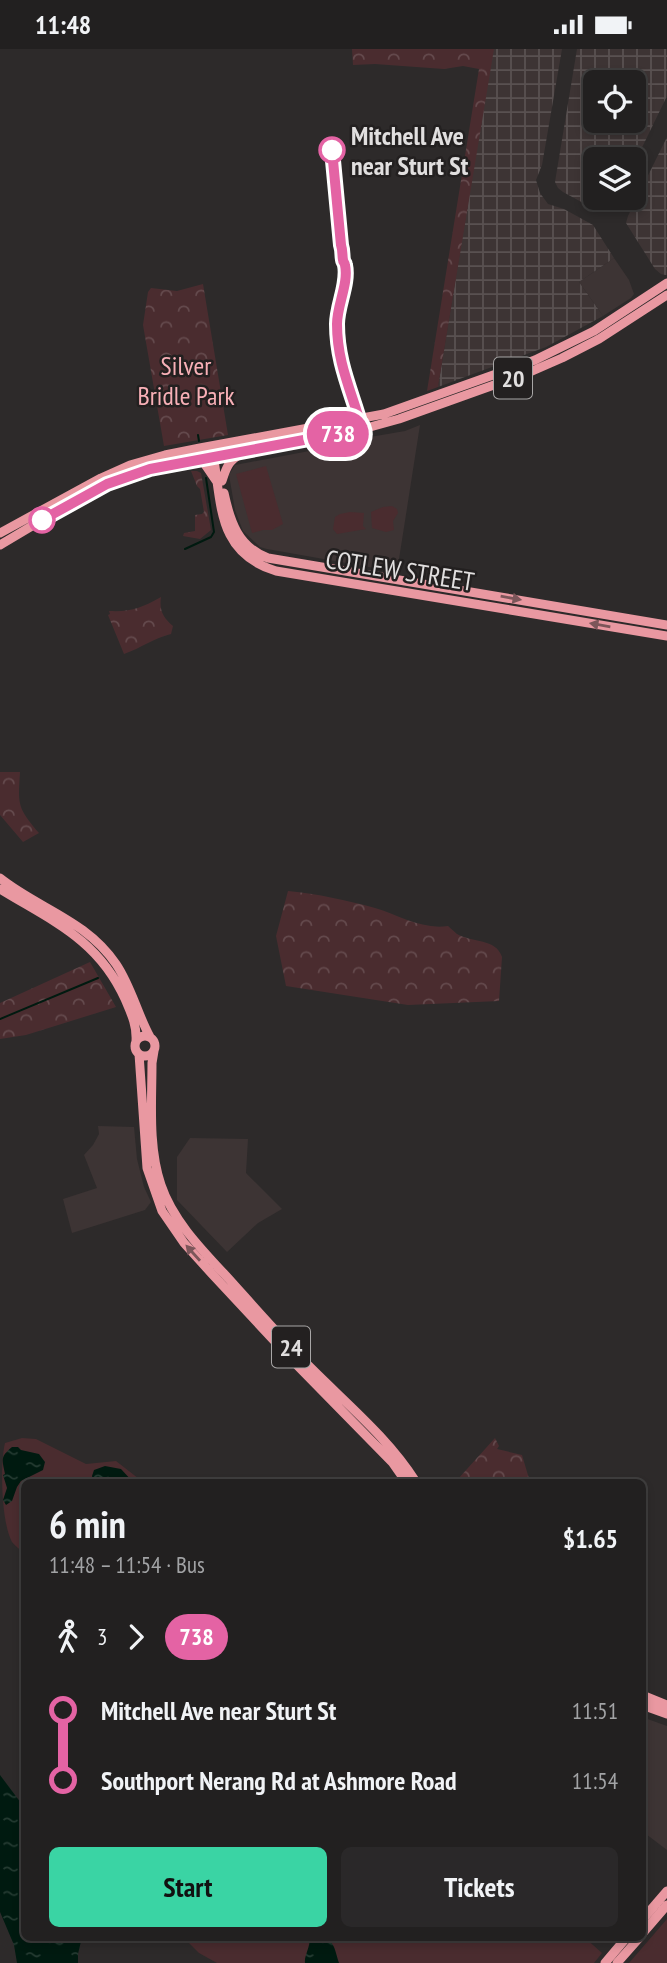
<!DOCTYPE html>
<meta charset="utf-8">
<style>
:root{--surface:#222020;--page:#2a2829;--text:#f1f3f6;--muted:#a2a3a5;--line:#3f3e3e;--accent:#3ad4a4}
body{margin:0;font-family:"PT Sans Narrow",sans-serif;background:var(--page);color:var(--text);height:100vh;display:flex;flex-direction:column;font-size:26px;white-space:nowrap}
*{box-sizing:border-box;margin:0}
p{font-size:23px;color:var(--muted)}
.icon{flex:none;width:38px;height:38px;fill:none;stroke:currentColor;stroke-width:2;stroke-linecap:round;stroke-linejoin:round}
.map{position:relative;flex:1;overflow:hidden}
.details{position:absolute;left:21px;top:1430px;width:625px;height:462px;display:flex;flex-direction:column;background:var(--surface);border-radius:10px;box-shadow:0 4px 10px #0003,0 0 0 2px var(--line)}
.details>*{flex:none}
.badge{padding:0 14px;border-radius:23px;font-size:24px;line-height:46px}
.fabs{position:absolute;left:583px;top:21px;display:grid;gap:14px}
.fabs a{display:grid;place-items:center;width:63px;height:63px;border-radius:10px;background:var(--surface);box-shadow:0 4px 10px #0003,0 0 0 2px var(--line);font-size:35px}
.map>.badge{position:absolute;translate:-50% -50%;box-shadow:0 0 0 4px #fff}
.legs{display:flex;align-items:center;gap:10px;height:77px;padding:0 28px;font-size:23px}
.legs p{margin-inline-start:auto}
.summary{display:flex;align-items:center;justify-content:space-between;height:119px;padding:0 28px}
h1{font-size:38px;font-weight:700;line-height:52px}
.action{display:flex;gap:14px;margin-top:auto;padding:14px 28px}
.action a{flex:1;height:80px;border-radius:10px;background:var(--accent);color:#111;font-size:28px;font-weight:700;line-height:80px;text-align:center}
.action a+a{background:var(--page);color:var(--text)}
ul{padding:0 28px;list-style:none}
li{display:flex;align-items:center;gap:24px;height:70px;font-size:26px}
li i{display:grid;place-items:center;width:10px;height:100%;margin:0 9px;background:currentColor}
li i::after{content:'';width:18px;height:18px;margin:-9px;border:5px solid;border-radius:50%;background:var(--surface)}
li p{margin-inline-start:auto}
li:first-child i{background:linear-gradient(#0000 50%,currentColor 0)}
li:last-child i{background:linear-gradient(currentColor 50%,#0000 0)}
.status{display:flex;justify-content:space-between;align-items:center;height:49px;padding:0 35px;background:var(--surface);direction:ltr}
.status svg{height:19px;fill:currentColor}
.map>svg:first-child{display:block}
.built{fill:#3d3434}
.industrial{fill:url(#industrial-grid);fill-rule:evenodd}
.grass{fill:#4a2c2f}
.park{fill:url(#park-crowns)}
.water{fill:url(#water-ripples)}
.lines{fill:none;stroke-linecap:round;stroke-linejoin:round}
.stream{stroke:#001a10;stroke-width:2}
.major{stroke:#e998a1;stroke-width:9}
.oneway{fill:#7c565a}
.line-1-casing{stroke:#fff;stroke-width:16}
.line-1{stroke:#e463a4;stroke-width:10}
.stop-1-dot{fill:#fff;stroke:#e463a4;stroke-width:3.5}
.labels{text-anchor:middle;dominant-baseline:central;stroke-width:5;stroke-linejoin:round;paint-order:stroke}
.shield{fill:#232020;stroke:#a8a6a6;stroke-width:2}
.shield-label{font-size:24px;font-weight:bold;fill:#e1dfdf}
.stop-label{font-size:26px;font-weight:bold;fill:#e1dfdf;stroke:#232020;text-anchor:start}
.park-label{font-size:26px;fill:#f8b0b7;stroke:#232020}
.street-label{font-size:26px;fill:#e1dfdf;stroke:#232020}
</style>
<div class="status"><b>11:48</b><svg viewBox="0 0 49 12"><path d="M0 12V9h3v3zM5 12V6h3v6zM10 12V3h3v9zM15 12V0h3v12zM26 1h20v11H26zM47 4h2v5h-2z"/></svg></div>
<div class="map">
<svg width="667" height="1914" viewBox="0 0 667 1914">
<defs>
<pattern id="industrial-grid" width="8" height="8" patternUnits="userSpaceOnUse" patternTransform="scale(1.75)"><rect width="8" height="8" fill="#3d3434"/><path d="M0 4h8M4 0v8" fill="none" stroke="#595151"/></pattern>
<pattern id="park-crowns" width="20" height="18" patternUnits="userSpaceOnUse" patternTransform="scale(1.75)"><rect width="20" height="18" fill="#4a2c2f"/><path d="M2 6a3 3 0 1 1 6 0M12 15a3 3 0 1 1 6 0" fill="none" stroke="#644a4d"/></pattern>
<pattern id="water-ripples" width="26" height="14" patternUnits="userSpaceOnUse" patternTransform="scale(1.75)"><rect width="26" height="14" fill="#001a10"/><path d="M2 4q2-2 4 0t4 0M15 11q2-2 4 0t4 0" fill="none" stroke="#253b32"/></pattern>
</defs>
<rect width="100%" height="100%" fill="#2d2a2a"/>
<path class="built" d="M614 209 629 231 634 245 631 249 603 267 579 233Z
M420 376 397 523 267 500 260 498 243 482 235 461 229 426 235 416 325 399 335 394 405 382Z
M98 1077 134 1078 137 1110 144 1138 151 1153 145 1161 72 1184 63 1150 97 1139 84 1106 93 1096 99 1085Z
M190 1089 248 1090 246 1124 282 1160 258 1174 227 1203 177 1151V1108Z
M642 1668 667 1677V1801L642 1782Z"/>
<path class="industrial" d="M493 0H562L542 116 536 131 540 144 548 155 564 160 593 176 614 209 579 233 603 267 546 298 438 338Z
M577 0H667V47L634 115V110H595V149H616L609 162 603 163 598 162 563 143 558 139 555 133ZM595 33H634V72H595Z
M667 88V226H665L661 225 655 220 626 174 628 167Z"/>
<path class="grass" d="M266 417 283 475 272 481H263L252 484 236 425Z
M392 457 397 460 398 464 393 472 394 481 386 483 372 479 371 463 383 458Z
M350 463 364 464 363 477 366 480 337 485 333 480 335 468 340 465Z
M22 1389 36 1390 86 1415 116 1412 143 1433H24V1505C21 1501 15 1497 12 1493 1 1473 0 1414 5 1394Z
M667 1870V1914H629Z
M183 1888H584L602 1904 594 1914H217L199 1904Z"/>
<path class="park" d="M352 0H494L438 338 427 342 479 20 463 17 444 20 375 15 353 16Z
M203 235 228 386 164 397 143 276 148 243 151 239 177 242Z
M191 422H197L201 424 211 481 200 490 183 487 184 484 195 482V466L202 465 204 463 200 440 197 437Z
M161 548C159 561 163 569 173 577L171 585C154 589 141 599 124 605L108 566 110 565 109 562C132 563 141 559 161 548Z
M0 723H20C18 756 17 758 39 784L23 793 0 766Z
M288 842C318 845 346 851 375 859 399 866 422 881 448 877 449 878 456 884 457 885 472 894 496 889 502 908L499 952 408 956 286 937 276 887Z
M90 913 116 958 26 986 0 990V954Z
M495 1389 499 1397 497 1400 522 1406 530 1433H461L458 1430Z"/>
<path class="water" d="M12 1398H18L21 1401 39 1405 45 1413 43 1421 21 1432 17 1438 12 1452 6 1456 3 1451 7 1439 3 1426 5 1425C2 1410 0 1408 12 1398Z
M105 1417 121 1420 133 1433H93L92 1427 94 1421Z
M0 1726 24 1758V1888H82L78 1905V1914H17L14 1896 0 1863Z
M310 1888C334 1888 333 1894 339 1914H305C304 1907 310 1899 310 1888Z"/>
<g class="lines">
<path class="stream" d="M198 386 199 392
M185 500 211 488 214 483 206 429
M0 970 98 929"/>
<path class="major" d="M213 405C222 456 217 504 276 522L667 587
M198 410 204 414 217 433
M222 432C226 419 229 411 241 405
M224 444C230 472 238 498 268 509L667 576
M0 484 101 429 130 416 165 406 200 399 384 365 535 311 594 282 667 234
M0 496C51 466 101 433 159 418L352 383 399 370 530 323 562 309 599 290 667 246
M0 829C39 860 86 871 116 915 131 937 137 964 150 988
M0 840C52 872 98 890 125 950 131 964 137 976 136 992
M135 997a10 10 0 1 1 20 0a10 10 0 1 1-20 0Z
M154 1002 152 1014C152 1053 148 1098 161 1136 173 1172 203 1202 229 1230 256 1260 283 1291 312 1320 348 1356 389 1390 416 1433
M139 1005 147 1119 162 1162 184 1194 212 1225 293 1312 392 1413 406 1433
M642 1646 667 1656
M642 1656 667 1665
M642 1871 667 1842
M642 1885 667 1856
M605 1914 627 1888
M617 1914 640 1888"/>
</g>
<defs><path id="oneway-solid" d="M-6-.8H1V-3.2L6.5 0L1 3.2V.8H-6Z" transform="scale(1.75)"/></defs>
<g class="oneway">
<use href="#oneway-solid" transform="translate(511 549) rotate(10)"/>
<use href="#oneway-solid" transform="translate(600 576) rotate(-170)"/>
<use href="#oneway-solid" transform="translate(193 1204) rotate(-132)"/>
</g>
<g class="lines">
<defs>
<path id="line-1" d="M42 471 107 435 150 420 362 380C352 343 337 315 337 275 337 256 349 234 345 216 345 214 343 213 343 211 342 206 343 202 341 196L332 101"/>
</defs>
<use href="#line-1" class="line-1-casing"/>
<use href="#line-1" class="line-1"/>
</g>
<g class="stop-1-dot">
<circle cx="332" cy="101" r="12"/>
<circle cx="42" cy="471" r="12"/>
</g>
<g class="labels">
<g class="shield">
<rect x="494" y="308.5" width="38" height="41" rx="5"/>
<rect x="272" y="1277.5" width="38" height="41" rx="5"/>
</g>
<g class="shield-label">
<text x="513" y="329">20</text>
<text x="291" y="1298">24</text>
</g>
<g class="stop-label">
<text x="351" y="86">Mitchell Ave<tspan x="351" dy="30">near Sturt St</tspan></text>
</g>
<g class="park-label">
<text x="186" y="316">Silver<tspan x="186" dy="30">Bridle Park</tspan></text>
</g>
<g class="street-label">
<text transform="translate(400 521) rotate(9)">COTLEW STREET</text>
</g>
</g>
</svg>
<div class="fabs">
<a><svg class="icon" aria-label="locate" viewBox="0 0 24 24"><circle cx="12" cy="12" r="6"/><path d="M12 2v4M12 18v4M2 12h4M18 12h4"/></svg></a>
<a><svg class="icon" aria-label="layers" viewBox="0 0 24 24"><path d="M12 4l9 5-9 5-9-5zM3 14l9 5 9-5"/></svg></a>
</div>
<b class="badge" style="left:338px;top:385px;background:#e463a4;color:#fff">738</b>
<section class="details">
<div class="summary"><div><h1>6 min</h1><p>11:48 – 11:54 · Bus</p></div><b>$1.65</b></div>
<div class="legs"><svg class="icon" aria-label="walk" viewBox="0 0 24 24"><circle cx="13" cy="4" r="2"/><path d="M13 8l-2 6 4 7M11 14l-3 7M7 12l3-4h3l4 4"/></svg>3<svg class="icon" aria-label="forward" viewBox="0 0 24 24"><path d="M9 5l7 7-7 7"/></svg><b class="badge" style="background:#e463a4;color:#fff">738</b></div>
<ul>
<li><i style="color:#e463a4"></i><b>Mitchell Ave near Sturt St</b><p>11:51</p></li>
<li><i style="color:#e463a4"></i><b>Southport Nerang Rd at Ashmore Road</b><p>11:54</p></li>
</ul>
<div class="action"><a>Start</a><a>Tickets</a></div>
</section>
</div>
